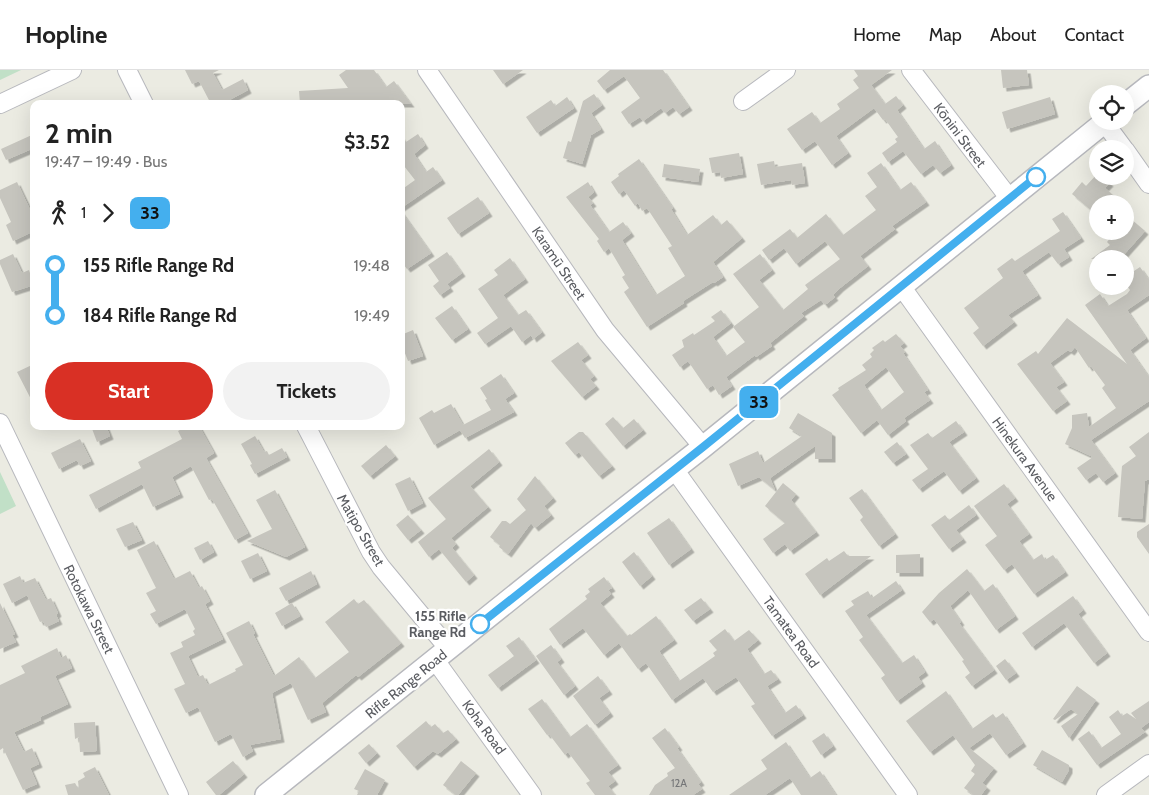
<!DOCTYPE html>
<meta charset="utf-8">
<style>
:root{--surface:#fff;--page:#f2f2f2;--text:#222;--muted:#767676;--line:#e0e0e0;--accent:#d93025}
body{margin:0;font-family:Cabin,sans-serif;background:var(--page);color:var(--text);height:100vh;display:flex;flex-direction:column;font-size:19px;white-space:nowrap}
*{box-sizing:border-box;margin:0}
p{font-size:16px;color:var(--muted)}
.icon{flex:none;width:28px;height:28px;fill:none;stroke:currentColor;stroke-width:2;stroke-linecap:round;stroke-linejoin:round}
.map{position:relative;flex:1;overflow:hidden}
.sheet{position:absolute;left:30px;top:30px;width:375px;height:330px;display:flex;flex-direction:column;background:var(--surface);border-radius:10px;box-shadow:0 5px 20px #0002}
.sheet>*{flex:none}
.badge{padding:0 10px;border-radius:8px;font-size:18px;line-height:32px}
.controls{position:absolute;left:1089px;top:15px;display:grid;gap:10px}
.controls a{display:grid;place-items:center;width:45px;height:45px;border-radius:50%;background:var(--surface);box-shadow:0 5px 20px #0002;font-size:25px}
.map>.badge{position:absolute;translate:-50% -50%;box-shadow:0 0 0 2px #fff}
.legs{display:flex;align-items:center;gap:8px;height:55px;padding:0 15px;font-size:16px}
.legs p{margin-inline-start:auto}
.head{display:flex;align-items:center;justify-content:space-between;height:85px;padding:0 15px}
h1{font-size:28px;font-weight:700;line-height:38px}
.action{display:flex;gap:10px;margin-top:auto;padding:10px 15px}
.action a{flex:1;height:58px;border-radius:30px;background:var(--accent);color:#fff;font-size:20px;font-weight:700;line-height:58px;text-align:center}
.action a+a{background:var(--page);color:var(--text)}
ul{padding:0 15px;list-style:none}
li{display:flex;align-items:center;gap:18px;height:50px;font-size:19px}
li i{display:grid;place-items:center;width:8px;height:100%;margin:0 6px;background:currentColor}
li i::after{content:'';width:12px;height:12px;margin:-6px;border:4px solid;border-radius:50%;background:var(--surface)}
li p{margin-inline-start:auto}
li:first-child i{background:linear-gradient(#0000 50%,currentColor 0)}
li:last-child i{background:linear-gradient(currentColor 50%,#0000 0)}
header{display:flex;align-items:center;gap:30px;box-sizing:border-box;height:70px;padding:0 25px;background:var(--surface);border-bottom:1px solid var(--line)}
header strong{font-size:24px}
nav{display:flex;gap:28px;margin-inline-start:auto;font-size:18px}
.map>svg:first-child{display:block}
.green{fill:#c1e0c7}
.building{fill:#c6c5be;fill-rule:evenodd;filter:url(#shadow)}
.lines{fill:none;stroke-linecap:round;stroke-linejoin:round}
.minor-casing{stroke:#b7b8bd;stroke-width:20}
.tertiary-casing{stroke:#b7b8bd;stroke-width:24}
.minor{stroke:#fff;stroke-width:18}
.tertiary{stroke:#fff;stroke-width:21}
.line-1-casing{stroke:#fff;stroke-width:11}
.line-1{stroke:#44afee;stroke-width:8}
.stop-1-dot{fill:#fff;stroke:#44afee;stroke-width:2.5}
.labels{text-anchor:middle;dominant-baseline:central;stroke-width:4.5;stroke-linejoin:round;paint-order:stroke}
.number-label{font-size:11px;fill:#757678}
.street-label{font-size:14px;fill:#5a5c61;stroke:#fff}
.stop-label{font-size:14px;font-weight:bold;fill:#5a5c61;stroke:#fff;text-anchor:end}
</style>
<header>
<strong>Hopline</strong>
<nav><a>Home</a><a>Map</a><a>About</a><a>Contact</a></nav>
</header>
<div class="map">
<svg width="1149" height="725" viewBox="0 0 1149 725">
<defs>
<filter id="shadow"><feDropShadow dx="3.5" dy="3.5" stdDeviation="0" flood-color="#0004"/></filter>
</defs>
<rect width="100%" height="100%" fill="#ebebe2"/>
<path class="green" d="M0 0H21L0 10Z
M0 402 16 436 0 444Z"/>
<path class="building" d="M185 0H219L213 3 222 20 243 9 248 20 222 34H211L199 11 192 14Z
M346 0H374L386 17 394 11 411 34H300L299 21 348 18 339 5Z
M493 0H523L503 14Z
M610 0H663L689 37 679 44 673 37 665 43 661 38 643 51 640 47 629 54 621 42 640 28 624 6 604 20 597 11Z
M854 0H892L871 15 885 34 896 26 903 35 897 40 924 79 935 71 951 95 940 103 933 95 921 104 903 81 888 92 882 83 897 72 895 69 898 67 885 49 883 50 874 38 836 66 848 83 832 95 815 71 802 80 787 59 812 42 820 53 840 39 837 34 859 18 853 10 858 6Z
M1001 0H1027L1029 15 1003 18Z
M594 24 602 35 591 43 601 59 591 65 582 94 563 88 568 71 571 72 583 31Z
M567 27 574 38 537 63 526 47 551 30 555 36Z
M1050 27 1055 44 1007 59 1002 42Z
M34 64V78L6 90 1 79Z
M418 64 425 75 414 84 426 102 433 97 442 110 401 138V120L415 110 401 92V66L406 72Z
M739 83 743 104 721 108 720 102 712 103 709 88Z
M639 89 673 138 671 139 687 165 713 145 721 155 727 150 742 168 713 192 723 207 714 213 713 212 683 231 684 233 647 257 624 222 629 218 622 207 625 205 609 178 604 182 597 171 599 169 566 127 588 112 594 122 588 127 593 133 590 135 609 162 623 152 631 163 622 170 656 225 685 206 668 178 672 176 647 138 642 141 638 133 635 136 624 120 619 124 611 112 619 106 618 104Z
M774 91 775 97 802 93 805 113 792 115 791 110 761 115 757 94Z
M881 93 900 120 911 112 926 132 892 156 895 159 860 186 868 196 840 218 833 225 835 227 825 235 821 230 801 243 804 246 770 273 772 276 756 287 755 285 726 307 732 316 719 325 713 315 707 319 688 291 680 297 672 285 684 277 682 270 693 263 694 265 715 251 711 247 721 240 731 253 713 267 726 286 745 272 733 257 759 237 733 204 760 184 772 200 759 210 783 240 808 219 805 215 840 189 825 171 796 194 784 178 769 190 762 180 790 159 797 168 826 144 843 165 876 140 865 126 877 117 867 103Z
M664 94 700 99 698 112 662 107Z
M1098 103V106H1102L1110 113 1105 118 1123 134H1098V146L1072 124 1082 112 1086 116Z
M17 112 34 148V161L13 171 6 155 11 152 0 128V120Z
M478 127 489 143 458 164 447 148Z
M401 141 431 183 407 199 401 191Z
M1063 142 1081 168 1064 179 1069 187 1058 194 1049 182 1022 201 1038 225 1008 245 1014 252 983 276 973 263 979 258 964 238 1003 208 997 199 1012 188 1015 191 1060 161 1052 149Z
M1125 144 1145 161 1120 189H1091L1110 175 1107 172 1111 167 1105 161H1125Z
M447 182 462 203 447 214 450 218 440 225 433 216 439 211 428 195Z
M13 184 22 203 29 200 34 215 12 222 0 194V190Z
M510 188 525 209 503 225 518 245 526 240 542 262 533 269 531 265 522 272 511 256 485 274 477 263 498 248 478 219 498 205 494 200Z
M1140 197 1149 210V225L1127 240 1146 268 1130 280 1149 307V331L1091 370 1115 403 1103 412 1096 403 1086 410 1077 398 1093 387 1065 374 1072 358V345L1087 343 1089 357 1116 338 1102 318 1105 315 1091 296 1089 298 1075 277 1071 282 1068 280 1050 293 1064 312 1056 317 1067 331 1053 341 1017 294 1036 281 1038 284 1067 248 1127 294 1085 235 1100 224 1108 236 1127 224 1130 220 1125 213V207Z
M452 236 468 259 452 270 435 248Z
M413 260 423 286 408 291 401 273V265Z
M896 264 904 273 900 276 905 282 903 283 928 320 924 322 930 330 904 348 906 351 888 365 877 350 861 363 832 325 839 320 838 318 866 300 862 295 872 287 870 284 874 280 872 278 883 270 885 272ZM886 297 904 322 881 340 864 315Z
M578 272 588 285 581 290 594 306 590 309 596 316 582 327 551 291Z
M34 294V335L17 302Z
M501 304 514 323 505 329 514 342 465 368 460 360 434 375 419 348 432 340 434 343 451 334 463 355 491 340 485 330 487 329 480 318Z
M798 343 832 363V389H815V376L770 408 775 420 759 407 738 416 729 394 758 381 763 393 802 366 789 358Z
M613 347 623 358 634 349 643 360 623 376 605 354Z
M956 351 964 362 949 372 976 408 959 421 944 401 919 419 912 410 928 399 910 375 928 363 932 368Z
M91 356H106L110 366 97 372Z
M187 356H199L214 383 206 388 248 463 235 470 212 429 209 430 191 396 172 407 180 424 153 437 142 414 96 439 89 425 141 398 138 392 182 369 178 361Z
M579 362H583L612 396 599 406 579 382 575 385 565 373Z
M1149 362V409L1145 411 1142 449 1118 447 1122 396 1136 386 1129 377Z
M255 366 264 382 267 381 269 385 282 378 287 387 255 404 250 395 252 394 241 374Z
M80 369 91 391 80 396 77 390 59 399 51 383Z
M897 372 906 384 893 393 884 382Z
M386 375 395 386 370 406 361 396Z
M489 379 499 392 470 416 488 437 451 468 456 474 452 478 474 505 466 512 439 479 429 487 418 472 446 449 428 428Z
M535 406 553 428 544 436 551 445 535 458 531 453 508 484 499 477 500 475 490 467 502 451H506L510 454 526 440 517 429Z
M410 407 423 433 408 441 395 414Z
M783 413 796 424 791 430 816 462 790 481 785 474 773 483 763 469 785 453 765 436Z
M1004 414 1015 428 1007 434 1029 464 1019 471 1033 490 1042 484 1045 490 1053 485 1065 502 1034 524 1012 494 1004 500 985 475 997 466 974 436Z
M862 419 895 464 879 476 860 450 863 447 849 428Z
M275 420 305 477 286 487 247 471 272 459 256 430Z
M969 435 976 445 956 460 963 469 949 479 931 455 945 445 949 450Z
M408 445 421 460 408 470 396 455Z
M669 448 691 479 669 495 647 463Z
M133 452 142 470 125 477 116 459Z
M1149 454V484L1137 467V462Z
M154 471 174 509 190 501 199 518 202 516 210 531 205 534 223 569 188 586 198 607 203 605 208 615 236 601 235 599 243 595 226 563 249 551 255 563 253 564 274 606 299 587 315 608 349 582 325 552 354 529 358 534 364 530 401 573 358 607 356 605 322 633 326 642 308 650 291 613 272 623 281 669 250 675 253 681 243 687 231 664 215 672 198 637 186 643 174 619 185 614 170 583 183 577 181 572 195 565 193 561 195 559 185 539 156 554 150 544 156 541 146 523 156 518 137 480Z
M208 471 214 482 200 490 194 478Z
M844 481 848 486H871L820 525 805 504 827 488 829 491Z
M634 482 652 506 640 516 622 492Z
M258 483 267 501 250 509 241 491Z
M920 484V503H896V485Z
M967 499 984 521 993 514 1015 546 996 560 968 520 950 536 961 552 959 553 994 600 972 616 965 607 970 603 962 591 964 590 934 549 930 552 922 542 939 523Z
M311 501 317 514 286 531 279 518Z
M20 506 23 513 35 508 46 530 51 528 58 543 56 545 59 551 46 557 43 551 40 552 27 525 12 533 3 514Z
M604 507 612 518 608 520 611 524 600 533 627 566 630 564 631 565 656 546 674 570 659 581 679 611 715 586 713 583 717 580 709 571 725 559 734 571 749 560 758 570 747 579 764 604 771 600 778 609 767 616 785 643 796 635 803 645 772 666 751 636 755 634 736 607 713 622 703 608 672 630 646 593 638 599 619 573 604 585 583 558 560 575 549 559 587 529 585 526 590 522 588 519Z
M896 511 902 520 866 545 902 593 914 585 925 602 918 607 922 613 897 631 881 608 885 605 859 570 863 567 845 541 854 535 851 531 868 521 872 528Z
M1073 526 1083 540 1078 544 1107 583 1094 593 1064 553 1032 577 1022 563Z
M701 528 710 539 693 551 684 540Z
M0 533 15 564 12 565 16 572 0 579Z
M292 533 300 546 282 556 275 543Z
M519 567 536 590 498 618 488 605 514 586 506 576Z
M551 575 561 589 557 592 575 616 564 625 536 586Z
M57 578 61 588 66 585 72 598 55 606 68 634 40 647 41 650 14 662 24 682 32 678 39 694 30 698 37 714 23 720 3 678 0 680V615L25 603 21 596Z
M1005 589 1016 603 1006 610 996 596Z
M598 606 609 621 599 628 610 643 595 655 573 626Z
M1077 616 1096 630 1069 668 1061 656 1078 644 1071 639 1055 650 1053 649Z
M946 621 972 659 993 644 996 648 1003 643 1023 673 1006 685 990 663 969 678 994 698 982 713 987 717 981 725H974L964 718 975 704 971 701 975 695 953 665 930 682 906 651Z
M542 629 570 667 587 654 618 695 608 702 615 711 608 716 615 725H595L586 713 590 711 568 682 565 685 549 664 547 665 528 639Z
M1149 631V652L1141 658 1145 662 1097 695 1078 669 1089 661 1101 678 1121 664 1109 647 1118 640 1122 646 1127 643 1136 649 1131 643Z
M426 651 431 657 435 654 443 663 448 660 456 669 438 684 433 681 414 697 396 676Z
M95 652 97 681 80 682 79 667 75 669 74 653Z
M665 658 679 677 677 678 701 712 698 714 702 719 693 725H649L655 715 668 706 667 703 675 698 652 668Z
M824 663 833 676 821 685 812 671Z
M786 672 810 708 820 701 836 725H801L790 708 765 725H729L767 699 761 690Z
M369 674 377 683 366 693 358 683Z
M1042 680 1069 695V700L1062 712 1033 695Z
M233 691 244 704 219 725H216L206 712Z
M461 691 476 703 458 725H456L443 715Z
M95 697 109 725H68L65 715 75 713 79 720 78 711 85 707 83 703Z
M365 699 385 710 377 725H357L359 721 354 719Z"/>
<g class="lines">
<defs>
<path id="minor" d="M127 0 144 34
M427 0 605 260 703 377
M911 0 1010 129
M743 31 786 0
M0 34 72 0
M1104 52 1124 79
M1125 80 1149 114
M901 216 1149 562
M0 353 179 725
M306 356 371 482 381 497 449 579
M674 399 908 725
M435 590 532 725
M1106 725 1149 694"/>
<path id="tertiary" d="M1125 35 1149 16
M266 725 569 482 703 377 1106 51"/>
</defs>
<use href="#minor" class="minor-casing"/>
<use href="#tertiary" class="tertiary-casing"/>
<use href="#minor" class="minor"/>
<use href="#tertiary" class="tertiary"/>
</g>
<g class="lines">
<defs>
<path id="line-1" d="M480 554 703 377 1036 107"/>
</defs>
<use href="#line-1" class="line-1-casing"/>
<use href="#line-1" class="line-1"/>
</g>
<g class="stop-1-dot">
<circle cx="1036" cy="107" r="9"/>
<circle cx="480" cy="554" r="9"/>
</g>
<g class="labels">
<g class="number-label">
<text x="679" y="713">12A</text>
</g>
<g class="street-label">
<text transform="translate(960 65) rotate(53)">Kōnini Street</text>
<text transform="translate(559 193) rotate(56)">Karamū Street</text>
<text transform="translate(1025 389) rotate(54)">Hinekura Avenue</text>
<text transform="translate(361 460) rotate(60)">Matipo Street</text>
<text transform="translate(89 539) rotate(64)">Rotokawa Street</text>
<text transform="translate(791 562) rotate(54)">Tamatea Road</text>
<text transform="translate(406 614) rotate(-39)">Rifle Range Road</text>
<text transform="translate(484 657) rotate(54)">Koha Road</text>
</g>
<g class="stop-label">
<text x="466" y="546">155 Rifle<tspan x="466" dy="16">Range Rd</tspan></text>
</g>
</g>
</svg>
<div class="controls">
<a><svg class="icon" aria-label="locate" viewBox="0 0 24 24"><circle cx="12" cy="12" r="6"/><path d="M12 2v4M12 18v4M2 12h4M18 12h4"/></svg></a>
<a><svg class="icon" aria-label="layers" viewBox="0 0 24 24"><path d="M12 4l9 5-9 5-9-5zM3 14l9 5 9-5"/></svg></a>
<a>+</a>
<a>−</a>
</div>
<b class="badge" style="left:759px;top:332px;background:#44afee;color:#111">33</b>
<section class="sheet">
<div class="head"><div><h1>2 min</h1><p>19:47 – 19:49 · Bus</p></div><b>$3.52</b></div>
<div class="legs"><svg class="icon" aria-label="walk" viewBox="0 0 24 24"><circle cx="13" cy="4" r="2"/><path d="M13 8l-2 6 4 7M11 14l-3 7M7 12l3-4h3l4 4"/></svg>1<svg class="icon" aria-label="forward" viewBox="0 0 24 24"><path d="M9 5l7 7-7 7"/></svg><b class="badge" style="background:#44afee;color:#111">33</b></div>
<ul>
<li><i style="color:#44afee"></i><b>155 Rifle Range Rd</b><p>19:48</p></li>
<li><i style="color:#44afee"></i><b>184 Rifle Range Rd</b><p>19:49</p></li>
</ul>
<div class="action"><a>Start</a><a>Tickets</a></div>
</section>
</div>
